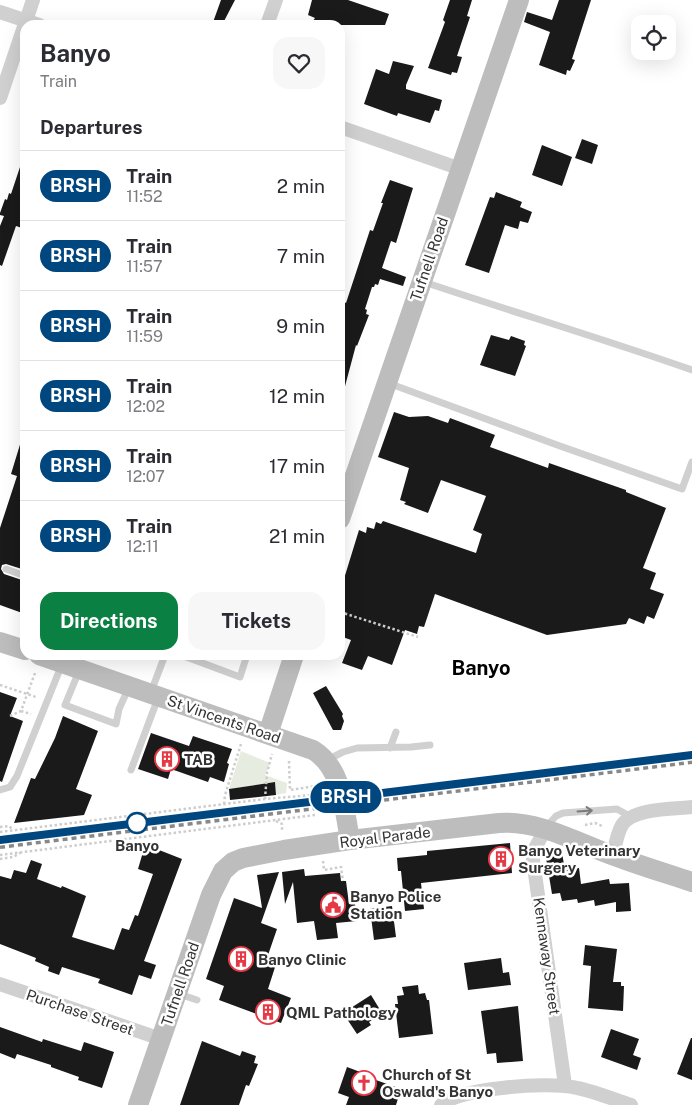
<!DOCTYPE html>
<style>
:root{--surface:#fff;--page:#f7f7f7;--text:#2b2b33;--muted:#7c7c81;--line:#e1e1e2;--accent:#0b8043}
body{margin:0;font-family:"Public Sans",sans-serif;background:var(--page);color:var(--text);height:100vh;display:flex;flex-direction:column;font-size:19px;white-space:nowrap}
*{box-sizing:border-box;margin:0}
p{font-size:16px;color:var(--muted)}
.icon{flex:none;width:28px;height:28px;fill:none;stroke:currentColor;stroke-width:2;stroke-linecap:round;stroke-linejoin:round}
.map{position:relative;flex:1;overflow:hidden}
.drawer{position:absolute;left:20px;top:20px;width:325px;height:640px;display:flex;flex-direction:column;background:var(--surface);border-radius:15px;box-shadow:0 5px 20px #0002}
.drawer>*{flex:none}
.badge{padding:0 10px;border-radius:16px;font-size:18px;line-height:32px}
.tools{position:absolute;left:631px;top:15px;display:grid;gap:10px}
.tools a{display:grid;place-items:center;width:45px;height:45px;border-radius:10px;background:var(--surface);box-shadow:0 5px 20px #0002;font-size:25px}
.map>.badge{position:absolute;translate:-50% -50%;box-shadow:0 0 0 2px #fff}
h2{padding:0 20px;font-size:19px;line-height:45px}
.round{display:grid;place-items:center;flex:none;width:52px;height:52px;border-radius:15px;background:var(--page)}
.head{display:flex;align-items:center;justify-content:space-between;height:85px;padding:0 20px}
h1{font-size:24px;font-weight:700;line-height:38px}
.button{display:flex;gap:10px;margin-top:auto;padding:10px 20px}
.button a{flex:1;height:58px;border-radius:15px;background:var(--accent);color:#fff;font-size:20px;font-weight:700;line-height:58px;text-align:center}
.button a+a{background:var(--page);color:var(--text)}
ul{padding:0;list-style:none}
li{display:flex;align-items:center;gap:15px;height:70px;padding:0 20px;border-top:1px solid var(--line)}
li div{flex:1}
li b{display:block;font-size:19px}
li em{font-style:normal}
li .badge{min-width:55px;font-weight:700;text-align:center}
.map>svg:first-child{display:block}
.green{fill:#e6ecdf}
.building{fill:#1a1a1a}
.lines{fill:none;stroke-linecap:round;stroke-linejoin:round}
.path{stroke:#cdcdcd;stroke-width:2.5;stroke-dasharray:2.5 2.5;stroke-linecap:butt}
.lane{stroke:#d0d0d0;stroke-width:7}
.street{stroke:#d0d0d0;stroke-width:14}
.secondary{stroke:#bdbdbd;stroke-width:20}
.rail{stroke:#888;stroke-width:4;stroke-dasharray:5 4;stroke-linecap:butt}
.oneway{stroke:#7a7a7a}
.line-casing{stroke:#fff;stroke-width:11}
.line{stroke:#00467f;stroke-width:8}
.stop-dot{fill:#fff;stroke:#00467f;stroke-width:2.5}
.labels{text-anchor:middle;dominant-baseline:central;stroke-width:5;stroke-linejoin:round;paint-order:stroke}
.street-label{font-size:15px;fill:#333;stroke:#fff}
.poi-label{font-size:15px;font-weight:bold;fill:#333;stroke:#fff;text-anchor:start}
.stop-label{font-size:15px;font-weight:bold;fill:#333;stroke:#fff}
.district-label{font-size:20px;font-weight:bold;fill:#000;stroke:#fff}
</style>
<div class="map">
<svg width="692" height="1105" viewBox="0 0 692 1105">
<rect width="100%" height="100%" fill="#fff"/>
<path class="green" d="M241 751 270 763 265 775 287 783 286 793 276 795 275 782 229 789Z"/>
<path class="building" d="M221 0H235L222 25H212Z
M312 0H348L389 14 385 25H310L315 18 308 15Z
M450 0H472L467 16 470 17 457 56 462 57 457 73 452 72 451 75 428 68 445 22 443 20Z
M559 0H591L572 59 575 60 570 71 567 70 566 75 539 65 550 32 524 22 527 12 552 20Z
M393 61 414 66 406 85V89L442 100 439 111 435 110 430 123 398 113 397 116 364 104 376 69 389 74Z
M582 139 598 145 592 164 575 158Z
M542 145 572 157 562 186 532 175Z
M23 158 25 159V229L16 226 2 266 0 265V226L4 216 0 215V213L5 199 7 200 9 193 11 194Z
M390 180 413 188 396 243 391 241 382 268 406 277 403 286 380 279 378 285 375 284 374 287H372L365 309 367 310 366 314 369 315 357 346 356 345 344 390H340V312L344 302 346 303 370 230 373 231 383 203H381Z
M496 192 522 202 520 207 532 212 528 223 520 221 518 229 505 225 489 273 465 265 490 197 494 198Z
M491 335 509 340 511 336 525 341 524 345 526 346 515 376 480 365Z
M394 412 409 417 428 416 448 423 450 418 495 435 490 447 548 468 549 463 626 490V492L666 508 643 568 656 573 650 589 664 594 654 619 647 616 644 624 629 618 626 624 547 635 435 594 424 627 419 626 417 634 405 630 392 665 368 656 362 670 342 663 351 640 340 636V581L343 582 359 530 366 533 367 527 374 529 376 522 381 524 383 521 476 553 482 534 473 530 486 496 441 480 428 513 404 504 406 502 400 500 409 468 378 457Z
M22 438H25V570L6 564 2 565 1 569 4 574 25 581V614L0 605V528L17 476 11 474Z
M326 686 343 714 342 716 344 721 341 730H333L313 693Z
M0 692 17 698 10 716 23 721 2 782 0 781Z
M63 716 98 731 76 789 92 795 84 815 14 823 31 778 35 779 55 738Z
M151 733 189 746 193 736 232 749 227 763 229 764 224 782 210 777 208 782 171 769 168 779 138 769Z
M275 782 276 795 230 800 229 789Z
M510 843 512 873 421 883 424 909 405 911 401 871H398L397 858 427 855V851Z
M154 848 182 859 144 961 156 965 151 979 139 975 132 995 98 983 100 979 62 967 59 975 48 971 49 967 35 961 36 958 0 944V876L11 879 14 870 26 873 31 860 42 864 37 879 61 888 62 886 86 896 72 937 114 950 122 928 129 930 135 915 138 916 153 874 138 869 143 852Z
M553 851 562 853 565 870 579 868 581 884 609 879 610 884 629 883 631 911 616 912V902L595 906 594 900 578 903 577 899 562 901 560 893 552 894 546 858Z
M304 869 305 876 340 873 341 881H346L349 904 355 903 357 921 336 923 338 938 317 940 314 921 297 923 293 882 285 904 282 872Z
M279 872 261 923 277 929 267 958 277 961 268 989 291 998 281 1023 219 1000 224 986 206 979 234 898 262 908 257 875Z
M392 906 396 937 374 940 370 909Z
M585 945 617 949 613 982H621V986H624L623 1011 588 1008 591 966 583 965Z
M501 958 503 973 509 972 511 985 468 990 464 963Z
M418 985 419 994 425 993 427 1000H429L433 1034 399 1038 395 1004H398L397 996 404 995 402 987Z
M371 995 382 1013 369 1022 371 1025 357 1034 343 1013Z
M518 1006 523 1061 497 1063 496 1053 487 1054 481 1011Z
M0 1027 42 1042 43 1039 81 1051 84 1042 114 1052 102 1088 78 1080 79 1077 51 1067V1065L17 1054 15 1059 0 1053Z
M611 1029 639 1039 633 1055 641 1058 637 1070 601 1057Z
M691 1038H692V1080L677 1074Z
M202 1041 240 1056 242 1051 256 1056 254 1063 258 1064 249 1086 246 1085 239 1105H180Z
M347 1067 363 1073 362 1075 401 1089 396 1105H346L349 1097 338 1093Z"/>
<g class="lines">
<path class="path" d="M340 612 418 637
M0 685 36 697
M21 711 31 714
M10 716 21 711 35 673
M289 761 290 790 316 786 318 791
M265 799 267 773 272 754
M224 804 225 795 241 744
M276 821 282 824V831
M585 825 595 823 604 827
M0 827 9 826 13 830
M0 832 265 799C282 797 298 797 315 794
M0 855 315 815
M0 859 13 857 20 853
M323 861 324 870 341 867 343 881"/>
<path class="lane" d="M424 282C513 312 604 339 692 370
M388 383 560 446 682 489 692 462
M6 569 25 576
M181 655 240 677 247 655
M79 671 65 705 116 724 119 709 129 687
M151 692 165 655
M390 748 396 732
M327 760 343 752 357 748 411 747 430 745
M131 770 158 698
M0 790 10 787 17 776 62 664
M546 827 556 816 563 813 617 809 631 817
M179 994 197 1000"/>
<path class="street" d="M0 12 39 25
M267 25 276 0
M0 98 33 0
M340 127 461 169
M545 830 534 850 533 860 565 1085
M613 855C615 846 617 834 622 825 633 808 673 809 692 807
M0 984 161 1039
M441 1105C459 1088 547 1082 572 1087 592 1090 612 1099 631 1105"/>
<path class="secondary" d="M340 519 519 0
M0 642 25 650
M39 655 313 750C343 768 344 810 350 840
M268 734 294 655
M138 1105 211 895 223 871 233 862 243 858 284 850 350 840 499 823C538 820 576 842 612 855 638 865 665 873 692 882"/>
<path class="rail" d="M325 800 608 765
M0 847 692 762"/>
</g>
<defs><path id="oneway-shaft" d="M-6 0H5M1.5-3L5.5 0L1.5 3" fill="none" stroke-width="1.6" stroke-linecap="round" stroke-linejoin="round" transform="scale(1.25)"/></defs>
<use class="oneway" href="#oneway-shaft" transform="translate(585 811) rotate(-4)"/>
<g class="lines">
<defs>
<path id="line" d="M0 840 692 755"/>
</defs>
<use href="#line" class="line-casing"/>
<use href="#line" class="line"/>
</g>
<defs>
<symbol id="building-ring" viewBox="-11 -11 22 22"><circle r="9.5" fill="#fff" stroke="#e63946" stroke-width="1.5"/><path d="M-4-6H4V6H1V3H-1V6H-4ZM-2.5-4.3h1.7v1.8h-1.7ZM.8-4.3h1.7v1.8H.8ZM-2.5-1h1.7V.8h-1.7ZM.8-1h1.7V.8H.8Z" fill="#e63946"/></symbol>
<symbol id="civic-ring" viewBox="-11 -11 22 22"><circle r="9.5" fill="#fff" stroke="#e63946" stroke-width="1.5"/><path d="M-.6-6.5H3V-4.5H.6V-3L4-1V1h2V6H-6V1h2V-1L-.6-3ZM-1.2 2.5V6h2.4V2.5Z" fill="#e63946"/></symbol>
<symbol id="church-ring" viewBox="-11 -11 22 22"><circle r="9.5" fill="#fff" stroke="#e63946" stroke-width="1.5"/><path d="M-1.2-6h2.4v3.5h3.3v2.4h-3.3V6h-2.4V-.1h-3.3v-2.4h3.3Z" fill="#e63946"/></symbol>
</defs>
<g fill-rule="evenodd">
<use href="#building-ring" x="153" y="745" width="28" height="28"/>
<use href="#building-ring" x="487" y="845" width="28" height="28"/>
<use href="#civic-ring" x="319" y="891" width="28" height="28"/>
<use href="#building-ring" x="227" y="945" width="28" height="28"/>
<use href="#building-ring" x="254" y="998" width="28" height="28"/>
<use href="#church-ring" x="350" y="1069" width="28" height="28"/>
</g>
<circle class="stop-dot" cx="137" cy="823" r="10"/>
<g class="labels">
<g class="street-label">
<text transform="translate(429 259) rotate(-71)">Tufnell Road</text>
<text transform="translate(224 719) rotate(19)">St Vincents Road</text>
<text transform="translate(385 837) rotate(-7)">Royal Parade</text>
<text transform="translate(547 956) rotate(82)">Kennaway Street</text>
<text transform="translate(180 984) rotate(-71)">Tufnell Road</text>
<text transform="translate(80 1012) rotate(19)">Purchase Street</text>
</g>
<g class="poi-label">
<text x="184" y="759">TAB</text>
<text x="518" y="850">Banyo Veterinary<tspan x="518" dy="17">Surgery</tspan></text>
<text x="350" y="896">Banyo Police<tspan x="350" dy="17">Station</tspan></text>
<text x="258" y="959">Banyo Clinic</text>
<text x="286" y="1012">QML Pathology</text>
<text x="382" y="1074">Church of St<tspan x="382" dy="17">Oswald's Banyo</tspan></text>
</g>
<g class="stop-label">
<text x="137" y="845">Banyo</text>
</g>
<g class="district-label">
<text x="481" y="668">Banyo</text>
</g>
</g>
</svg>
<div class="tools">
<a><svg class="icon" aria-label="locate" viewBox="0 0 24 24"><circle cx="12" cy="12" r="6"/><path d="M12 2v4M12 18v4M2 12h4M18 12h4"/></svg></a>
</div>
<b class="badge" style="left:346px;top:797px;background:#00467f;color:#fff">BRSH</b>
<section class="drawer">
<div class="head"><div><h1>Banyo</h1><p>Train</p></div><a class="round"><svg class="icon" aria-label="heart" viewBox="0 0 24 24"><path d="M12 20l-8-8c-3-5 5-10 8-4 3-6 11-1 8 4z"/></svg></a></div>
<h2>Departures</h2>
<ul>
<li><span class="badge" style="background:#00467f;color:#fff">BRSH</span><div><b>Train</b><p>11:52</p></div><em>2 min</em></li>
<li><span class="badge" style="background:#00467f;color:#fff">BRSH</span><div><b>Train</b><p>11:57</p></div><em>7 min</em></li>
<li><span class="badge" style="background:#00467f;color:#fff">BRSH</span><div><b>Train</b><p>11:59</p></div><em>9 min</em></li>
<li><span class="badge" style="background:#00467f;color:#fff">BRSH</span><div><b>Train</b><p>12:02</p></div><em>12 min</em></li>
<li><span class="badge" style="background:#00467f;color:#fff">BRSH</span><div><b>Train</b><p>12:07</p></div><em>17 min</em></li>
<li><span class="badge" style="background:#00467f;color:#fff">BRSH</span><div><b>Train</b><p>12:11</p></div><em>21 min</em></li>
</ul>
<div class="button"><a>Directions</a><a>Tickets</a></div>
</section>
</div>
